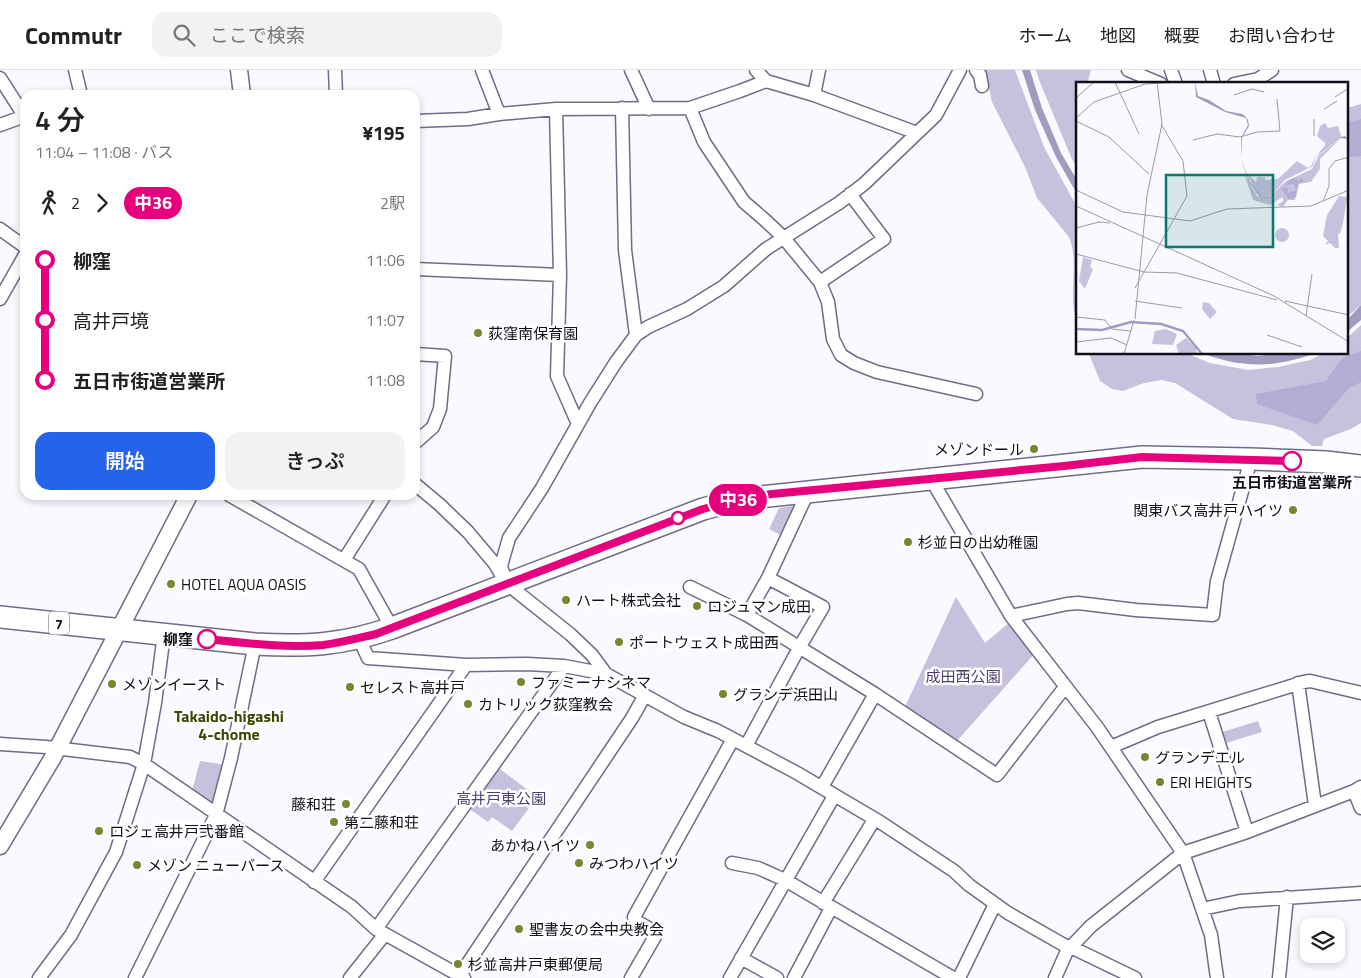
<!DOCTYPE html>
<html lang="ja">
<meta charset="utf-8">
<style>
:root{--surface:#fff;--page:#f2f2f2;--text:#222;--muted:#767676;--line:#e0e0e0;--accent:#2563eb}
body{margin:0;font-family:"Titillium Web","Noto Sans JP",sans-serif;background:var(--page);color:var(--text);height:100vh;display:flex;flex-direction:column;font-size:19px;white-space:nowrap}
*{box-sizing:border-box;margin:0}
p{font-size:16px;color:var(--muted)}
.icon{flex:none;width:28px;height:28px;fill:none;stroke:currentColor;stroke-width:2;stroke-linecap:round;stroke-linejoin:round}
.map{position:relative;flex:1;overflow:hidden}
.drawer{position:absolute;left:20px;top:20px;width:400px;height:410px;display:flex;flex-direction:column;background:var(--surface);border-radius:15px;box-shadow:0 2px 8px #0003}
.drawer>*{flex:none}
.badge{padding:0 10px;border-radius:16px;font-size:18px;line-height:32px}
.fabs{position:absolute;left:1300px;top:848px;display:grid;gap:10px}
.fabs a{display:grid;place-items:center;width:45px;height:45px;border-radius:10px;background:var(--surface);box-shadow:0 2px 8px #0003;font-size:25px}
.map>.badge{position:absolute;translate:-50% -50%;box-shadow:0 0 0 2px #fff}
.legs{display:flex;align-items:center;gap:8px;height:55px;padding:0 15px;font-size:16px}
.legs p{margin-inline-start:auto}
.headline{display:flex;align-items:center;justify-content:space-between;height:85px;padding:0 15px}
h1{font-size:28px;font-weight:600;line-height:38px}
.cta{display:flex;gap:10px;margin-top:auto;padding:10px 15px}
.cta a{flex:1;height:58px;border-radius:15px;background:var(--accent);color:#fff;font-size:20px;font-weight:600;line-height:58px;text-align:center}
.cta a+a{background:var(--page);color:var(--text)}
ul{padding:0 15px;list-style:none}
li{display:flex;align-items:center;gap:18px;height:60px;font-size:19px}
li i{display:grid;place-items:center;width:8px;height:100%;margin:0 6px;background:currentColor}
li i::after{content:'';width:12px;height:12px;margin:-6px;border:4px solid;border-radius:50%;background:var(--surface)}
li p{margin-inline-start:auto}
li:first-child i{background:linear-gradient(#0000 50%,currentColor 0)}
li:last-child i{background:linear-gradient(currentColor 50%,#0000 0)}
header{display:flex;align-items:center;gap:30px;box-sizing:border-box;height:70px;padding:0 25px;background:var(--surface);border-bottom:1px solid var(--line)}
header strong{font-size:24px}
nav{display:flex;gap:28px;margin-inline-start:auto;font-size:18px}
.search{width:350px;height:45px;background:var(--page);display:flex;align-items:center;gap:12px;box-sizing:border-box;padding:0 18px;border-radius:15px;color:var(--muted);font-size:19px}
.map>svg:first-child{display:block}
.green{fill:#c7c1dd}
.forest{fill:#b4acd2}
.water{fill:#a39ac0}
.lines{fill:none;stroke-linecap:round;stroke-linejoin:round}
.minor-casing{stroke:#716b85;stroke-width:15}
.tertiary-casing{stroke:#716b85;stroke-width:19}
.primary-casing{stroke:#716b85;stroke-width:24}
.minor{stroke:#fff;stroke-width:12}
.tertiary{stroke:#fff;stroke-width:16}
.primary{stroke:#fff;stroke-width:21}
.line-1-casing{stroke:#fff;stroke-width:11}
.line-1{stroke:#e6007e;stroke-width:8}
.poi-dot{fill:#7b8531;stroke:#fff;stroke-width:2}
.stop-1-dot{fill:#fff;stroke:#e6007e;stroke-width:2.5}
.labels{text-anchor:middle;dominant-baseline:central;stroke-width:5;stroke-linejoin:round;paint-order:stroke}
.shield{fill:#fff;stroke:#58565d;stroke-width:1}
.shield-label{font-size:14px;font-weight:bold;fill:#100e18}
.poi-label{font-size:15px;fill:#100e18;stroke:#fff;text-anchor:start}
.stop-label{font-size:15px;font-weight:bold;fill:#100e18;stroke:#fff}
.park-label{font-size:15px;fill:#4c3d70;stroke:#fff}
.neighbourhood-label{font-size:16px;font-weight:bold;fill:#3e4406;stroke:#fff}
.inset-river{fill:none;stroke:#a39ac0;stroke-width:2.5}
.inset-road{fill:none;stroke:#9c9ba3;stroke-width:1}
.view{fill:#0f766e;fill-opacity:0.15;stroke:#0f766e;stroke-width:2.5}
.inset-edge{fill:none;stroke:#100e18;stroke-width:2.5}
</style>
<header>
<strong>Commutr</strong>
<div class="search"><svg class="icon" aria-label="search" viewBox="0 0 24 24"><circle cx="10" cy="10" r="6"/><path d="M15 15l6 6"/></svg>ここで検索</div>
<nav><a>ホーム</a><a>地図</a><a>概要</a><a>お問い合わせ</a></nav>
</header>
<div class="map">
<svg width="1361" height="908" viewBox="0 0 1361 908">
<rect width="100%" height="100%" fill="#faf9ff"/>
<path class="green" d="M985 0H1015L1044 77 1077 137V252C1067 225 1080 194 1069 167L1037 128 1025 97 992 32Z
M1036 0H1091L1087 14H1077V98L1071 87 1039 10Z
M1361 34V235L1347 247V38Z
M1361 255V353L1351 359 1324 369 1322 376H1312L1293 361 1272 355 1233 349 1175 313 1162 310 1144 313 1123 321 1112 319 1100 311 1089 284H1188L1210 293 1248 300 1278 297 1310 290 1322 284H1347V268Z
M799 435 784 467 769 459 779 438Z
M956 527 985 573 1011 551 1035 583 956 672 904 639Z
M1258 651 1262 662 1223 674 1219 663Z
M200 691 227 695 213 736 192 721Z
M496 696 537 727 512 761 492 747 488 752 468 738Z"/>
<path class="forest" d="M1361 49V86L1347 87V53Z
M1361 281V312L1348 319 1317 355 1257 334 1256 324 1326 311 1342 288Z"/>
<path class="water" d="M1022 0H1030L1042 38 1061 83 1077 110V124L1056 87 1035 40Z
M1361 235V250L1347 262V250Z
M1204 284H1241L1258 286 1273 284H1313C1272 298 1244 298 1204 284Z"/>
<g class="lines">
<defs>
<path id="minor" d="M75 0 81 25
M335 0 336 25
M482 0 499 44
M631 0 649 39
M756 0 766 11 814 25 917 63
M976 0 980 5 982 16
M1128 0 1161 14
M1171 0 1176 14
M1210 0 1214 14
M0 8 25 47
M1234 14 1258 9 1272 0
M814 25 819 0
M622 38 625 180 636 265
M690 38 704 72 744 132 766 151 783 167 820 212 828 232 833 269 841 285 854 293 877 302 976 324
M556 39 560 205 557 306 578 354
M415 51 468 49 499 44 556 39 690 38 740 21 766 11
M0 55 25 46
M0 159 25 177
M415 199 560 205
M820 212 884 169 850 124
M0 229 25 185
M415 284 445 286 440 339 433 357 415 373
M931 409 1011 546 1097 657 1183 783 1211 865 1217 908
M415 414 440 435 468 462 495 494 506 513 570 564 592 585 606 604
M229 425 359 499 392 558
M344 490 385 425
M506 513 501 496 509 468 542 418 590 333 616 292 636 265 648 257 687 239 724 216 766 179 839 133 864 114 936 45 960 0
M690 517 747 545 875 624 997 705 1065 617
M747 545 768 508 808 422
M1011 546 1067 534 1078 533 1136 540 1213 545 1217 511 1251 389
M359 568 368 588 466 595 527 594 564 596 606 604 684 647 718 661 797 703 880 752 954 801 969 815 1008 843 1064 875 1077 880 1135 908
M1298 613 1315 735
M1209 642 1247 762
M0 674 46 677 130 687 144 694 352 837 376 859 464 908
M746 676 799 578 823 537 768 508
M1111 677 1158 657 1304 612 1310 611 1361 623
M822 717 875 624
M1354 721 1361 738
M732 793 758 798 785 810 953 908
M314 812 466 595
M823 833 874 750
M1202 839 1240 831 1361 823
M376 859 564 596
M741 888 777 908
M460 905 632 648 645 625
M39 908 71 865 116 782 144 694 155 633 164 564
M135 908 216 745 231 688 255 574
M350 908 385 864
M631 908 657 863 636 851 634 847 733 669
M730 908 834 726
M794 908 831 838
M959 908 995 834
M1055 908 1067 881 1091 856 1183 783 1247 762 1354 721 1361 717
M1279 908 1287 827"/>
<path id="tertiary" d="M239 0 242 25
M0 776 52 689 189 425"/>
<path id="primary" d="M0 547 255 574C306 577 343 575 392 558L703 439 741 429 1142 387 1251 389 1326 392 1361 396"/>
</defs>
<use href="#minor" class="minor-casing"/>
<use href="#tertiary" class="tertiary-casing"/>
<use href="#primary" class="primary-casing"/>
<use href="#minor" class="minor"/>
<use href="#tertiary" class="tertiary"/>
<use href="#primary" class="primary"/>
</g>
<g class="lines">
<defs>
<path id="line-1" d="M207 569C245 573 284 578 323 575 341 573 358 568 376 564L703 439 741 429 772 424 1064 396 1142 387 1292 391"/>
</defs>
<use href="#line-1" class="line-1-casing"/>
<use href="#line-1" class="line-1"/>
</g>
<g class="poi-dot">
<circle cx="478" cy="263" r="5"/>
<circle cx="1034" cy="379" r="5"/>
<circle cx="1293" cy="440" r="5"/>
<circle cx="908" cy="472" r="5"/>
<circle cx="171" cy="514" r="5"/>
<circle cx="566" cy="530" r="5"/>
<circle cx="697" cy="536" r="5"/>
<circle cx="619" cy="572" r="5"/>
<circle cx="521" cy="612" r="5"/>
<circle cx="112" cy="614" r="5"/>
<circle cx="350" cy="617" r="5"/>
<circle cx="723" cy="624" r="5"/>
<circle cx="468" cy="634" r="5"/>
<circle cx="1145" cy="687" r="5"/>
<circle cx="1160" cy="712" r="5"/>
<circle cx="346" cy="734" r="5"/>
<circle cx="334" cy="752" r="5"/>
<circle cx="99" cy="761" r="5"/>
<circle cx="590" cy="775" r="5"/>
<circle cx="579" cy="793" r="5"/>
<circle cx="137" cy="795" r="5"/>
<circle cx="519" cy="859" r="5"/>
<circle cx="458" cy="894" r="5"/>
</g>
<g class="stop-1-dot">
<circle cx="1292" cy="391" r="9"/>
<circle cx="678" cy="448" r="6"/>
<circle cx="207" cy="569" r="9"/>
</g>
<g class="labels">
<rect class="shield" x="49" y="541.5" width="20" height="23" rx="4"/>
<g class="shield-label">
<text x="59" y="553">7</text>
</g>
<g class="poi-label">
<text x="488" y="263">荻窪南保育園</text>
<text x="1024" y="379" text-anchor="end">メゾンドール</text>
<text x="1283" y="440" text-anchor="end">関東バス高井戸ハイツ</text>
<text x="918" y="472">杉並日の出幼稚園</text>
<text x="181" y="514">HOTEL AQUA OASIS</text>
<text x="576" y="530">ハート株式会社</text>
<text x="707" y="536">ロジュマン成田</text>
<text x="629" y="572">ポートウェスト成田西</text>
<text x="531" y="612">ファミーナシネマ</text>
<text x="122" y="614">メゾンイースト</text>
<text x="360" y="617">セレスト高井戸</text>
<text x="733" y="624">グランデ浜田山</text>
<text x="478" y="634">カトリック荻窪教会</text>
<text x="1155" y="687">グランデエル</text>
<text x="1170" y="712">ERI HEIGHTS</text>
<text x="336" y="734" text-anchor="end">藤和荘</text>
<text x="344" y="752">第二藤和荘</text>
<text x="109" y="761">ロジェ高井戸弐番館</text>
<text x="580" y="775" text-anchor="end">あかねハイツ</text>
<text x="589" y="793">みつわハイツ</text>
<text x="147" y="795">メゾン ニューバース</text>
<text x="529" y="859">聖書友の会中央教会</text>
<text x="468" y="894">杉並高井戸東郵便局</text>
</g>
<g class="stop-label">
<text x="1292" y="412">五日市街道営業所</text>
<text x="193" y="569" text-anchor="end">柳窪</text>
</g>
<g class="park-label">
<text x="963" y="606">成田西公園</text>
<text x="501" y="728">高井戸東公園</text>
</g>
<g class="neighbourhood-label">
<text x="229" y="646">Takaido-higashi<tspan x="229" dy="18">4-chome</tspan></text>
</g>
</g>
<g transform="translate(1076 12)">
<rect width="272" height="272" fill="#faf9ff"/>
<path d="M249 41 252 46 262 44 265 54 243 71 250 62 241 54 244 44ZM265 56 244 77V87L235 100 223 102 219 118H212L207 125 201 123 207 119V115L194 123 177 118 168 91 181 114 193 116 210 99 236 87 244 72ZM240 70 237 84 209 98 194 114 187 116 180 111 171 91 180 100 181 95H189V98L202 97 221 79 232 86 236 83ZM272 110 267 141 264 152 262 151 263 166H259L254 161 249 163 252 159 247 154 251 133 263 114 271 115ZM199 153a7 7 0 1 1 14 0a7 7 0 1 1-14 0ZM7 175 16 178 14 185 17 187 9 207 3 199ZM127 220 133 221 141 230 134 237 126 227ZM90 247 101 252 97 263 76 262 79 249ZM110 256 120 266 121 272H103L100 263Z" fill="#c7c1dd"/>
<path d="M217 96 224 99 225 95 228 99 222 102 220 115 212 117 205 106H212V111L220 108 218 102 208 103Z" fill="#b4acd2"/>
<path d="M119 0 122 14 133 18 150 29 166 32 169 34 172 38 173 44 166 56 165 77 174 100 185 115H193L209 99 235 87 244 70 264 55 269 54 272 57 264 56 244 71 235 87 209 99 193 116 184 115 173 100 165 77V56L172 43 170 36 149 30 120 15Z" fill="#a39ac0"/>
<path class="inset-river" d="M0 247 26 248 55 240 85 242 107 249 126 272"/>
<path class="inset-road" d="M39 0 63 52M158 13 176 7 188 10M259 15 273 6M0 16 18 0M248 27 261 19M0 36 18 20 69 2 105 0M0 39 33 55 73 92M238 54V37M117 58 141 52 164 55 181 50 204 49 201 17M0 108 47 130 114 139 151 127 235 124 273 108M247 119 253 104V87L259 79 273 75M0 124 198 214 273 260M0 146 23 140 34 141M0 172 68 190 101 191 201 218M59 206 111 114 107 79 85 42M59 219 106 226M209 219 273 233M230 234 236 192M0 235 29 238 36 247 54 249M59 237 71 113 86 42 81 0M191 253 226 265M0 260 35 256 51 263M48 272 58 238"/>
<path class="view" d="M90 93H197V165H90Z"/>
<rect width="272" height="272" class="inset-edge"/>
</g>
</svg>
<div class="fabs">
<a><svg class="icon" aria-label="layers" viewBox="0 0 24 24"><path d="M12 4l9 5-9 5-9-5zM3 14l9 5 9-5"/></svg></a>
</div>
<b class="badge" style="left:738px;top:430px;background:#e6007e;color:#fff">中36</b>
<section class="drawer">
<div class="headline"><div><h1>4 分</h1><p>11:04 – 11:08 · バス</p></div><b>¥195</b></div>
<div class="legs"><svg class="icon" aria-label="walk" viewBox="0 0 24 24"><circle cx="13" cy="4" r="2"/><path d="M13 8l-2 6 4 7M11 14l-3 7M7 12l3-4h3l4 4"/></svg>2<svg class="icon" aria-label="forward" viewBox="0 0 24 24"><path d="M9 5l7 7-7 7"/></svg><b class="badge" style="background:#e6007e;color:#fff">中36</b><p>2駅</p></div>
<ul>
<li><i style="color:#e6007e"></i><b>柳窪</b><p>11:06</p></li>
<li><i style="color:#e6007e"></i><span>高井戸境</span><p>11:07</p></li>
<li><i style="color:#e6007e"></i><b>五日市街道営業所</b><p>11:08</p></li>
</ul>
<div class="cta"><a>開始</a><a>きっぷ</a></div>
</section>
</div>
